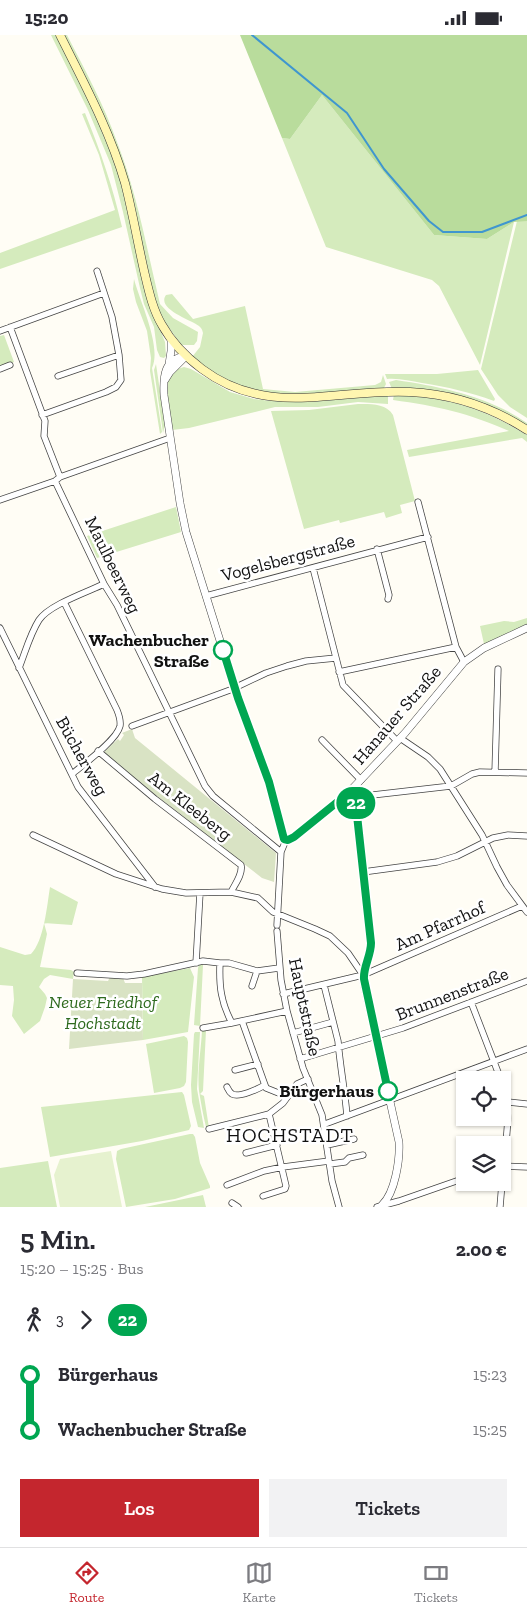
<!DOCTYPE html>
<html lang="de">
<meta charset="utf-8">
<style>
:root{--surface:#fff;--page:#f2f2f3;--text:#2b2b33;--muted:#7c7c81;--line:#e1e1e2;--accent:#c4262e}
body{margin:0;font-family:"Zilla Slab",serif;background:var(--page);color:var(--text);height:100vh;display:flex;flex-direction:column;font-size:19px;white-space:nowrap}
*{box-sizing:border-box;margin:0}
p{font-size:16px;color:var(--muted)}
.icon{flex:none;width:28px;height:28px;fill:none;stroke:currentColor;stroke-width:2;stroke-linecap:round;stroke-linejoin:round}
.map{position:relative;height:1172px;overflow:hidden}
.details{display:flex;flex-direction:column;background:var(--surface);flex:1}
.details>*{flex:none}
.badge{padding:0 10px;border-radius:16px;font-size:18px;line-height:32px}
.buttons{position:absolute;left:456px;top:1036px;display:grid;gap:10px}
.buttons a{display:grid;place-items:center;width:55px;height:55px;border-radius:0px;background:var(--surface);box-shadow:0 1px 4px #0004;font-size:25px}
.map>.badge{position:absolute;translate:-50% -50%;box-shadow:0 0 0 2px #fff}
.legs{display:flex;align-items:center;gap:8px;height:55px;padding:0 20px;font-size:16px}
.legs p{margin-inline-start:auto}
.summary{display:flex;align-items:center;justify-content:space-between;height:85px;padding:0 20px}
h1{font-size:28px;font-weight:600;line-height:38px}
.primary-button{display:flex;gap:10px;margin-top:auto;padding:10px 20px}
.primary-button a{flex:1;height:58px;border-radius:0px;background:var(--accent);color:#fff;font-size:20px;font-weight:600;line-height:58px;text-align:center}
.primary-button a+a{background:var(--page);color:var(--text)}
ul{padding:0 20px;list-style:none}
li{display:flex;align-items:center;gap:18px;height:55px;font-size:19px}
li i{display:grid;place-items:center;width:8px;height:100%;margin:0 6px;background:currentColor}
li i::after{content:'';width:12px;height:12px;margin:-6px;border:4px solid;border-radius:50%;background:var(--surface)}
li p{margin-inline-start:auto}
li:first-child i{background:linear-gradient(#0000 50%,currentColor 0)}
li:last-child i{background:linear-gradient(currentColor 50%,#0000 0)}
.status{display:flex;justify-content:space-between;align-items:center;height:35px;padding:0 25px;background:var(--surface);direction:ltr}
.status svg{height:14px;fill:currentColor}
.dock{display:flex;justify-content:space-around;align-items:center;height:70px;border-top:1px solid var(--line);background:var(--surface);font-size:14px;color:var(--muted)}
.dock a{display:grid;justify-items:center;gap:2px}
.dock .active{color:var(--accent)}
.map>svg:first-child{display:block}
.green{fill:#d5ebbd}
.forest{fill:#b9dc9c}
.cemetery{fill:#d9e3c4}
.pitch{fill:#e6f2cf}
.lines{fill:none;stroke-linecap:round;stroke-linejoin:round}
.stream{stroke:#3f96cf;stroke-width:2}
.minor-casing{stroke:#444;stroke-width:7}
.tertiary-casing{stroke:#444;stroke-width:8}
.secondary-casing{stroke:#333;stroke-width:9}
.minor{stroke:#fff;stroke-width:5.5}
.tertiary{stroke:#fff;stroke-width:7}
.secondary{stroke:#fff6b0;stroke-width:8}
.line-1-casing{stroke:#fff;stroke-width:11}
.line-1{stroke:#00a651;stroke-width:8}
.stop-1-dot{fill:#fff;stroke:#00a651;stroke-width:2.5}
.labels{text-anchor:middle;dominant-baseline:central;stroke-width:5;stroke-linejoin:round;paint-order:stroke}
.street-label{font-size:18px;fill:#111;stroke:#fff}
.stop-label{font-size:18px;font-weight:bold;fill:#111;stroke:#fff;text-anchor:end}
.park-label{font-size:18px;font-style:italic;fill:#2f6b1f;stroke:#fff}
.quarter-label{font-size:20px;letter-spacing:1px;fill:#111;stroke:#fff}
</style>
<div class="status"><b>15:20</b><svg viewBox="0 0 49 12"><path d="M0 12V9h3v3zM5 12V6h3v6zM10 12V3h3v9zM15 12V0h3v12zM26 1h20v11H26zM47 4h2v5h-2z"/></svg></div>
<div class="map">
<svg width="527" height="1172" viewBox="0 0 527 1172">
<rect width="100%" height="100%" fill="#fffdf5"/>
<path class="green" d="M51 0H56L92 73 117 132 156 285 165 307 166 321 164 323 160 322 157 315 154 292 144 269 140 253 123 177 111 130 88 75Z
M63 0H67C85 35 104 70 117 107 137 158 147 215 160 269L173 283 198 297 197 306 194 310H182L177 304 162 283 150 255 130 159Z
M322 60 434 200 487 204 514 187 480 330 439 251 432 245 326 212 282 103 290 104Z
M85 78C100 115 113 152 122 192L0 234V218L115 175 99 120 82 79Z
M517 186H527V383L510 372 498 360 481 334Z
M134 244C140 267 162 312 152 333L162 397 160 399 150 336 151 323 147 296 136 267 133 254Z
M172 259 193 284 245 271 263 354 295 357 375 350 381 347 383 340 386 349 384 353 321 360 258 358 221 344 192 322 200 312 203 298C202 294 202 294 199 291 191 285 156 274 166 260Z
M4 300 14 327 0 332V301Z
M156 329 165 390 163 398 154 335Z
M184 332 191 334 230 357 254 364 271 366 310 367 388 360V369L358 367 318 372H275L189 393 172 395C169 376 156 338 184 332Z
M478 335 495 364 494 366C470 357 447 352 422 348 410 346 399 343 387 344L385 339H437Z
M396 345C442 352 488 361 527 388V393L489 373 392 354 389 347Z
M394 359C448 363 481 372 527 400V407L522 403 409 422 407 415 509 396C468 378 437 371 393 365Z
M358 369C370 369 386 368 393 380L415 466 400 470 402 478 386 483 384 477 340 488 339 485 304 494 271 376 309 375Z
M176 472 181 497 97 523 87 501Z
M527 583V590L484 609 480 591 504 586 514 587Z
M50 852 78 867 72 890 44 888 47 899 40 932 71 935 74 937 73 944 50 940 44 944 39 952 45 959 47 963 45 972 40 986 24 999 12 981 14 965 13 951 0 950V912L25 920 31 919C44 906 47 871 50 852Z
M199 930H203L200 991 194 990 198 933Z
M190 933 194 942 188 997 143 1005 142 942Z
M206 995 203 1056 200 1059 204 1061 209 1093H207L206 1092C203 1080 201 1068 199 1056 197 1037 201 1015 202 996Z
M195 997H200L197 1054 204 1093 198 1092 192 1067 191 1050 194 999Z
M184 1001 187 1003 188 1007 186 1047 184 1051 180 1053 154 1058 146 1009Z
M182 1057 184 1060 191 1091 189 1095 142 1106 50 1122 41 1072Z
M190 1099H193L195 1102 200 1128 210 1151V1153L175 1164 126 1172 116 1124 117 1116 121 1114Z
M48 1126 57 1172H0V1133Z
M203 1160 206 1172H145Z"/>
<path class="forest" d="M240 0H527V186L514 187 487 204 434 200 322 60 290 104 282 103Z"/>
<path class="cemetery" d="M132 694 135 703 276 818 274 847 262 843 104 720 105 716 118 704 120 706 124 700 122 698Z
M110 942 123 943 125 948H142L143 1005 69 1014 73 944 108 946Z"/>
<path class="pitch" d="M111 1116 122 1172H60L54 1140 60 1124Z"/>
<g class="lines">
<path class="stream" d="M252 0 347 78 384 134 429 186 443 197H482L527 180"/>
<defs>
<path id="minor" d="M10 292 45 386 44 401 60 442
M0 296 104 258
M0 334 10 330
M58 341 119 320
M42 380 106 357 116 352 121 345 119 320 112 282 97 236
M55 446 104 549 117 570 205 751 213 761 281 817
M0 465 55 446 60 442 170 403
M418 467 456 612 464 627
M377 514 389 560 388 564
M313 533 343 650 397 706
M206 561 428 502
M64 567 117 675C119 680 121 685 120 691 117 705 84 729 72 739
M0 593 78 752 155 852
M19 633C25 618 30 599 39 585 49 570 87 557 104 549
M339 637 456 612
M132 691 230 655 266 638 287 631 306 626 336 623
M400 703 428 722 440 734 482 800 497 832 507 850 527 877
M322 705 361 745
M98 716 155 764 241 830C243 839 235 849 231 857
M495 737 498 634
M355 762 451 751 472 739 480 737 527 738
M33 800 116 839 162 854 186 858 231 857 258 863 273 877 315 894 330 901 348 918 363 940
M363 837 437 827 457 821 493 803 508 800 527 801
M277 890 281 817 286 805
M277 896 281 945 287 976 303 1033 322 1080 332 1146 339 1172
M196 928 200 858
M220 928C219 951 221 968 232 988
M77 938 127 941 144 939 203 926 220 928H229L257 936 279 933
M324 950 338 1006C340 1031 345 1056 347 1081
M252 951 257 936
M283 959 363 940 522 871
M471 967 501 1045
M242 986 266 1053 286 1061
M203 993 232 988 287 976
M293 998 333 987
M300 1024 403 993 527 946
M235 1035 258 1029
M502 1050C513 1076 505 1111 502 1139
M227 1052C228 1054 229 1057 232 1059 239 1063 258 1054 265 1050
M508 1067 527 1069
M325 1089 527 1014
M209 1094 269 1079 283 1068 297 1049 308 1044
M327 1110 354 1104
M246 1118 277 1110
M330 1129 345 1127 349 1123 363 1120
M502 1131 527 1132
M227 1150 264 1136 283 1132 329 1126
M263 1161 285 1154 286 1151 269 1079
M232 1168 238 1172
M377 1172 399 1166 465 1143
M500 1172 502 1148"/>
<path id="tertiary" d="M186 321C164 324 163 341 164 360L180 468 186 497 237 660 269 747 284 804 288 805 294 802 346 760 351 758 353 753 405 698 464 627 484 613 527 593
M169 329 171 316V304
M165 345 170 337 186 321
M351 758 354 760 355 764 371 908C371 923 362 935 364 949L399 1107C400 1125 395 1158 382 1170"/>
<path id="secondary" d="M60 0C84 48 110 96 125 148 133 179 138 210 145 240 149 257 153 275 162 290 172 308 186 322 202 334 269 384 336 353 410 357 452 359 493 373 527 395"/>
</defs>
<use href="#minor" class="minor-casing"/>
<use href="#tertiary" class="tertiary-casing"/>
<use href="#secondary" class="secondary-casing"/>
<use href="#minor" class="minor"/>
<use href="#tertiary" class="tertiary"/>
<use href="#secondary" class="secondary"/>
</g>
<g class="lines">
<defs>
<path id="line-1" d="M223 615 238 663 269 747 284 804 288 805 294 802 346 760 351 758 355 762 371 908C371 921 363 932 364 944L388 1056"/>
</defs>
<use href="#line-1" class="line-1-casing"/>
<use href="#line-1" class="line-1"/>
</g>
<g class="stop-1-dot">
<circle cx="223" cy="615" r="9"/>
<circle cx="388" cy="1056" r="9"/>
</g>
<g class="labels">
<g class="street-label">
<text transform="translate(288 523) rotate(-15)">Vogelsbergstraße</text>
<text transform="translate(113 530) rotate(64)">Maulbeerweg</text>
<text transform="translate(397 680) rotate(-49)">Hanauer Straße</text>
<text transform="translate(82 721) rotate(61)">Bücherweg</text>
<text transform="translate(190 771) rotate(38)">Am Kleeberg</text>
<text transform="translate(440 891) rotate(-24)">Am Pfarrhof</text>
<text transform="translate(452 959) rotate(-21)">Brunnenstraße</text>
<text transform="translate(305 972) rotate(78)">Hauptstraße</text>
</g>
<g class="stop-label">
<text x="209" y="605">Wachenbucher<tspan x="209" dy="21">Straße</tspan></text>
<text x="374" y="1056">Bürgerhaus</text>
</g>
<g class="park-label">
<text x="103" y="967">Neuer Friedhof<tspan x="103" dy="21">Hochstadt</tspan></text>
</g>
<g class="quarter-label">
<text x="290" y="1100">HOCHSTADT</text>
</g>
</g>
</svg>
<div class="buttons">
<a><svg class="icon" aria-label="locate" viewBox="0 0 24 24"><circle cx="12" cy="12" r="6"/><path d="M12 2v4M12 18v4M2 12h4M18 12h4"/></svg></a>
<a><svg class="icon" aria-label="layers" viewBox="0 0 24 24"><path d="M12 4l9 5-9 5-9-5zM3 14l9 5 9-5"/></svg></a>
</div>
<b class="badge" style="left:356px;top:768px;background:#00a651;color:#fff">22</b>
</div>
<section class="details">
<div class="summary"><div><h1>5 Min.</h1><p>15:20 – 15:25 · Bus</p></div><b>2.00 €</b></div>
<div class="legs"><svg class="icon" aria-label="walk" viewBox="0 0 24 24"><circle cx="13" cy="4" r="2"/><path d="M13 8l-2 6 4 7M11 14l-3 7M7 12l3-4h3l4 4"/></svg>3<svg class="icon" aria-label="forward" viewBox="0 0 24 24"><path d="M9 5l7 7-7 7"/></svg><b class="badge" style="background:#00a651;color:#fff">22</b></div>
<ul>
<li><i style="color:#00a651"></i><b>Bürgerhaus</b><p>15:23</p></li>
<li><i style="color:#00a651"></i><b>Wachenbucher Straße</b><p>15:25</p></li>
</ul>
<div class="primary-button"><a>Los</a><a>Tickets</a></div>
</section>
<nav class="dock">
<a class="active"><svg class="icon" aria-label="directions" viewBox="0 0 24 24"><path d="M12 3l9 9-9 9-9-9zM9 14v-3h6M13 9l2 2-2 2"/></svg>Route</a>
<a><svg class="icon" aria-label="map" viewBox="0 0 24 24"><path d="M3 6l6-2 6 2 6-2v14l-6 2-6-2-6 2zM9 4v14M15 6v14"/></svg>Karte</a>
<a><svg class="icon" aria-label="tickets" viewBox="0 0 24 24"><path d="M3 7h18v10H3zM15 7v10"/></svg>Tickets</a>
</nav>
